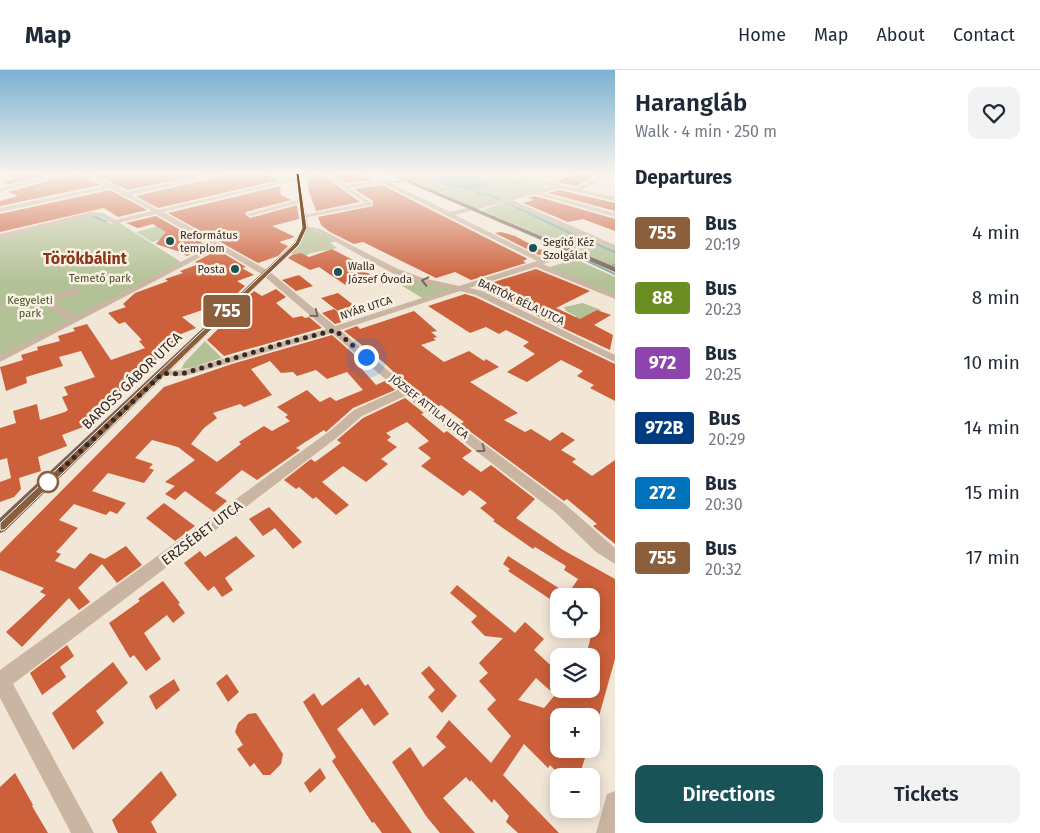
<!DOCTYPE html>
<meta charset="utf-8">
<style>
:root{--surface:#fff;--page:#f2f2f3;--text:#1f2937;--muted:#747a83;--line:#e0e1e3;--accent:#195358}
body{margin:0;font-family:"Fira Sans",sans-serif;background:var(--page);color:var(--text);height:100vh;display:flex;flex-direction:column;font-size:19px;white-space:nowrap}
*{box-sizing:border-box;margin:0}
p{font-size:16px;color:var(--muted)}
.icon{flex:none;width:28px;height:28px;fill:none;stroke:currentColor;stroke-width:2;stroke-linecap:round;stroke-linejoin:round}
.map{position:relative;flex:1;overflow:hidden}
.sheet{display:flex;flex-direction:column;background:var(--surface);width:425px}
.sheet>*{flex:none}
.badge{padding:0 10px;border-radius:4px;font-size:18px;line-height:32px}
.fabs{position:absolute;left:550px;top:518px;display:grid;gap:10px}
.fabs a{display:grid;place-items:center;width:50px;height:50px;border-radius:10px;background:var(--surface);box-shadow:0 2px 12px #0003;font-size:25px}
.you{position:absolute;width:25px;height:25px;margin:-12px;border:4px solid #fff;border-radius:50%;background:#1a73e8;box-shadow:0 0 0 8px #1a73e833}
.map>.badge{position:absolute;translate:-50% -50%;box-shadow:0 0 0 2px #fff}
h2{padding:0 20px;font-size:19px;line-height:45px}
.round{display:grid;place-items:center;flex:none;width:52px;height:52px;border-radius:10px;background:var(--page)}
.overview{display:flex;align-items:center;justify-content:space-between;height:85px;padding:0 20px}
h1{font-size:24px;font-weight:600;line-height:38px}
.action{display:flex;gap:10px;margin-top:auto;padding:10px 20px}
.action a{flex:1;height:58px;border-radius:10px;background:var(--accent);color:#fff;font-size:20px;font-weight:600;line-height:58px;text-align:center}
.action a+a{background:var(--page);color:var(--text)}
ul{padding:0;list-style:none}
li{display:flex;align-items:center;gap:15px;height:65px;padding:0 20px}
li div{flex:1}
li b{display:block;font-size:19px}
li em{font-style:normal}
li .badge{min-width:55px;font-weight:700;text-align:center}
header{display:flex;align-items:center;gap:30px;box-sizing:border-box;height:70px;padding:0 25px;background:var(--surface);border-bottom:1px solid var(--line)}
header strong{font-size:24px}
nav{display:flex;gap:28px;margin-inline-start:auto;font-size:18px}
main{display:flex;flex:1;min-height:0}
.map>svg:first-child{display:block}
.green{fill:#b3c296}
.water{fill:#75adb0}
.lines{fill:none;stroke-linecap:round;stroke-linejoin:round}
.stream{stroke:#75adb0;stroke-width:2}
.building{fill:#cc603b;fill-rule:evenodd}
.minor{fill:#cab5a3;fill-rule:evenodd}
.major{fill:#786155;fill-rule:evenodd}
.oneway{stroke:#78695e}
.line{fill:#8b5e3c;stroke:#fff}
.walk{stroke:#352a25;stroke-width:5;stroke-dasharray:0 9}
.poi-dot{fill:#195358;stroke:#faf0e3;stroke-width:2}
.stop-dot{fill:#fff;stroke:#8b5e3c;stroke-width:2.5}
.labels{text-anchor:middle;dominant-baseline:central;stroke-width:5;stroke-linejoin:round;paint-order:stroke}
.far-poi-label{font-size:11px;fill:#352a25;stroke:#faf0e3;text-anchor:start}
.far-park-label{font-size:11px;fill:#435428;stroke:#faf0e3}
.far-street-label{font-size:11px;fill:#352a25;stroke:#faf0e3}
.street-label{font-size:14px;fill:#352a25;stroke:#faf0e3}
.far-district-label{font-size:16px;font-weight:bold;fill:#88361a;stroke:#faf0e3}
</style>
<header>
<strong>Map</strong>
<nav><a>Home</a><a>Map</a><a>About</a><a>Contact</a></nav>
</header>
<main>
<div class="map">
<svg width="615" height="763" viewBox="0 0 615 763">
<rect width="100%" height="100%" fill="#f2e6d7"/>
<path class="green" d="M396 104H418L440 116 458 120H474L492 115 484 108 445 104H501L548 115 541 117 548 119 472 138Z
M507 132 615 180V197L482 140Z
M91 145 99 146 111 154 118 152 181 192 0 286V167Z
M166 154 183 163 152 172 136 162Z
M305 157 338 171 330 173 337 178 311 183 296 190 290 181Z
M575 189 615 207V225L547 198Z
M413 209 451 219 424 229 399 214Z
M583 233 601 240 583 251 576 249V246L566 241 564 237Z
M205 271 222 288 196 296V297L181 299 185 292Z"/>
<path class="water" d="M418 104C436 104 481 100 493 115 462 126 445 117 418 104Z"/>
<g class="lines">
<path class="stream" d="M480 104 520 113
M489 111H494
M386 112H402
M469 118 479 124 491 125 574 165 615 182
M92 146 106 151
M583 189 615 204
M613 195 615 194"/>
</g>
<path class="building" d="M9 104H51L9 114 3 112 17 109 8 106Z
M67 104H79L100 115 0 136V131L18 126 8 122 66 106Z
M93 104H208L127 120Z
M226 104H265L280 110 158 138 136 126 224 106Z
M307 104H321L360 132 316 141 309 122Z
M331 104H363L373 110 346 113Z
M574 104H597L576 116 556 112Z
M382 115 526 188 527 189 523 191 526 193 471 210 455 202 436 208 363 172 354 174 330 162 321 155 318 147 373 136V131L354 119Z
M280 116 281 125 291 130 246 142 245 144 250 148 297 135 299 149 272 156 295 167 279 172 288 176 278 186 258 193 168 143Z
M110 120 147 140 118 147 104 138 0 162V144Z
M560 120 615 133V141L548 123Z
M535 126 615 149V161L583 149 568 152 523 133 534 130 528 128Z
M156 146 208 176 187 186 180 182 156 174 166 162 153 154 138 158 126 153Z
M501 162 515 166 547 183 539 185 495 163Z
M332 179 372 200 366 202 374 207 347 216 319 197 310 200 288 188 292 185 301 183 309 187Z
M218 180 246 197 242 198 254 205 237 211 245 216 219 241 211 237 182 247 196 258 176 266 181 271 159 280 165 286 144 294 149 301 133 307 137 313 129 316 131 318 105 327 110 337 87 345 91 354 62 365 67 376 38 387 41 401 19 408 21 419 14 427 0 432V412L11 408 7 388 0 390V358L16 353 13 341 37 334 40 350 65 342 68 340 62 327 68 325 64 317 95 307 81 281 59 287 63 296 26 307 27 313 6 321 0 297 23 290 21 285 38 280 37 277 60 271 58 266 75 261 73 258 87 254 111 290 145 278 139 271 142 270 125 252 119 254 108 243 126 237 123 234 135 223 168 211 165 209 183 203 180 201 199 194 195 192Z
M536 199 590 221 556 238 580 249 597 240 611 245 594 255 613 265 610 280 480 219 484 217 481 216Z
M299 205 313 216 296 221 282 210Z
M276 219 286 227 276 233 293 248 302 246 305 248 309 247 322 258 224 286 207 270 219 258 234 253 229 249 234 243 229 245 254 221 262 226Z
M338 223 356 237 339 242 321 228Z
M465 224 475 227 615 294V331L590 318 594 315 577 306 583 301 561 290 527 312 507 302 535 284 523 276 529 272 506 260 499 264 486 257 470 263 428 236Z
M334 239 348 250 335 254 322 243Z
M414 241 437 261 431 262 437 267 433 268 436 270 421 275 444 292 469 281 484 291 486 289 499 297 470 312 518 343 504 350 525 362 531 359 550 371 562 362 575 370 561 380 576 389 572 392 592 406 615 390V474L593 456 597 454 567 429 564 431 460 354 464 352 441 335 437 337 411 318 382 291 344 261 357 256 360 259Z
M332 265 367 296 361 298 376 315 385 311 395 320 353 338 326 362 324 360 296 378 300 380 257 410 242 400 215 423 227 431 214 442 185 421 175 430 165 424 175 416 165 412 195 390 178 377 152 370 135 388 153 394 149 398 154 400 144 413 108 403 92 421 126 433 117 444 110 441 106 445 74 434 59 450 78 458 56 482 61 484 55 491 75 499 90 483 105 489 126 476 142 495 117 513 102 494 78 518 90 532 79 540 69 528 22 577 6 562 46 525 40 522 44 518 0 500V483L164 317 232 294ZM270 291 281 303 293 302 297 306 316 300 327 309 347 302 363 320 336 331 330 327 320 332 307 320 277 337 288 345 285 347 290 351 272 361 264 356 239 372 241 374 217 392 191 374 204 358 217 348 213 343 240 334 244 337 272 325 251 299Z
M405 328 424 343 421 344 444 363 447 361 472 381 462 388 481 402 491 395 535 429 516 448 563 480 615 509V589L599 646H559V679H588L579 706H561L550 695 548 698 524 674 503 705 559 763H518L506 752 509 746 494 729 492 733 471 710 470 712 466 707 443 728 475 763H440L426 746 392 692 410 677 423 697 446 677 436 667 449 650 491 693 511 666 487 639 496 630 479 611 488 603 479 593 503 568 485 566 471 552 477 546 450 523 457 515 515 563 525 552 544 569 534 580 559 603V619H591V586H586L591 566V526H559V535L508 501 510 499 503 494 508 486 568 524 578 509 564 500 566 496 535 477 533 479 493 451 495 450 480 438 487 433 470 420 463 426 421 396 431 388 418 378 429 371 407 352 386 363 391 367 387 370 397 377 381 389 388 394 366 412 343 396 322 412 349 435 336 445 316 427 313 429 299 417 296 419 284 410 311 389 315 392 341 373 337 370 363 348ZM536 608 555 625 544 638 518 630Z
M164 433 195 456 175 471 146 448Z
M269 437 283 452 302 472 293 479 275 458 263 466 249 449Z
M236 466 255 486 225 508 233 520 222 527 214 516 208 521 184 493 200 481 205 487Z
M163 511 180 533 178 534 185 543 173 553 167 545 144 563 161 589 146 601 134 585 130 588 109 553 140 531 138 529Z
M67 575 74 586 60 597 66 607 42 625 30 603Z
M113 592 128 613 96 641 104 653 73 680 52 643Z
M429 596 457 626 442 643 428 627 435 620 421 603Z
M227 604 239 622 228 632 216 613Z
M359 607 365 616 368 614 389 644 374 656 362 638 337 659 412 763H382L374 752 372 753 332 691 336 687 303 632 314 623 322 636Z
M174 609 180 620 156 640 149 626Z
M256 643 283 684 281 694 270 705H263L254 693 250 697 237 679 243 675 235 662 238 653 248 644Z
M320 698 326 708 310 723 304 713Z
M161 701 177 725 151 752 157 763H118L112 750Z
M15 703 33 735 32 736 48 763H0V717Z"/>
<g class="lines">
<path class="minor" d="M58 104H65L0 122V118Z
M81 104 95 106 127 122 216 104H224L131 125 158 140 300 107V109L163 142 269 201 335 256 450 219 418 212 392 203 316 161 303 158V156L320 159 398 199 423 208 459 216 537 191 382 113 349 118 372 133V135L302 148 304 145 365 133 323 104H328L346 115 392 109V111L388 112 450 142 554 116 505 104H512L576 118 606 104H611L582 120 615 127V131L560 118 541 123 615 143V147L535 124 512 130 615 175V180L506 132 455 145 544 189 576 180V184L543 194 615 224V229L536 197 469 218 482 221 615 285V292L476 225 460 221 340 260 410 319 566 435 615 478V494L596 482 556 443 405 326 362 346 339 366 13 614 94 763H71L0 628V600L331 360 354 340 398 320 332 263 185 306 159 305 158 303 159 301 184 300 326 259 263 205 218 178 0 292V285L68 250 43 234V230L73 219H79V223L53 232 75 246 212 176 156 144 114 154 100 146H91L0 168V164L91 142 103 143 115 150 152 141 110 118 0 142V138L106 116Z
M301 129 303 132 250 146 247 144Z
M324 173 327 175 326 176 290 183 286 181Z
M615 721V763H596L607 724Z"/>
<path class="major" d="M295 104H299L308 158 299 175 5 461 0 463V448L294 173 302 158Z
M388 104H394L615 197V202Z"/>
</g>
<defs><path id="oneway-chevron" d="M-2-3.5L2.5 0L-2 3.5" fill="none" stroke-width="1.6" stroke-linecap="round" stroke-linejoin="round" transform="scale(1.25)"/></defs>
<g class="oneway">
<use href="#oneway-chevron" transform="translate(425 211) rotate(-167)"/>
<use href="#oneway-chevron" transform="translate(315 244) rotate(40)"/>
<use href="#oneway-chevron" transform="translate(482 379) rotate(37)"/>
</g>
<linearGradient id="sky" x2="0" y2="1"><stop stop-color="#7ab1d2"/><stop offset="0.49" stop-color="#f9f4ed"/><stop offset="1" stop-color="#f9f4ed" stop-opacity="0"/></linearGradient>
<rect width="615" height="211" fill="url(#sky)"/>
<path class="line" d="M296 103 299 104 307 158 299 175 4 460H0V453L295 173 302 158Z"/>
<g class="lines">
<path class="walk" d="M48 412 163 303 170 304 185 303 274 276 335 260 366 287"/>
</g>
<g class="poi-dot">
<circle cx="170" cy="171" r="5"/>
<circle cx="533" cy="178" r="5"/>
<circle cx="235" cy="199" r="5"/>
<circle cx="338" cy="202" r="5"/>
</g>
<circle class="stop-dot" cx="48" cy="412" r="10"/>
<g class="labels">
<g class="far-poi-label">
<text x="180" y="165">Református<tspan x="180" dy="13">templom</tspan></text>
<text x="543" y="172">Segítő Kéz<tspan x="543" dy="13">Szolgálat</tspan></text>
<text x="348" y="196">Walla<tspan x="348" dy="13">József Óvoda</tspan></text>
<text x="225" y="199" text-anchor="end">Posta</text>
</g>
<g class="far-park-label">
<text x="100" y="208">Temető park</text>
<text x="30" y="230">Kegyeleti<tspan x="30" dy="13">park</tspan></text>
</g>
<g class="far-street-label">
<text transform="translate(521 232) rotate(25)">BARTÓK BÉLA UTCA</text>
<text transform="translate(366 238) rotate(-18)">NYÁR UTCA</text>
<text transform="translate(429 337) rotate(38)">JÓZSEF ATTILA UTCA</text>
</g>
<g class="street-label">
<text transform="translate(132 311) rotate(-44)">BAROSS GÁBOR UTCA</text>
<text transform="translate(202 463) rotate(-37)">ERZSÉBET UTCA</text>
</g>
<g class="far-district-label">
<text x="85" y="188">Törökbálint</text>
</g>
</g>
</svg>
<div class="fabs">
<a><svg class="icon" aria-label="locate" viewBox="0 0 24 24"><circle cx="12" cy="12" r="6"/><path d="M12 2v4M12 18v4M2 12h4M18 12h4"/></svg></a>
<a><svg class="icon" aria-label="layers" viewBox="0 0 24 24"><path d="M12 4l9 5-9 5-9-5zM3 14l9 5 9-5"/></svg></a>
<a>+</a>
<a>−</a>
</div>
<div class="you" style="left:366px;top:287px"></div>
<b class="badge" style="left:227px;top:241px;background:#8b5e3c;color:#fff">755</b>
</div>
<section class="sheet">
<div class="overview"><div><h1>Harangláb</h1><p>Walk · 4 min · 250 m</p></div><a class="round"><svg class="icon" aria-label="heart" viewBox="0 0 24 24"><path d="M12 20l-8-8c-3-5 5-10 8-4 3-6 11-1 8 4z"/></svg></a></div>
<h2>Departures</h2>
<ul>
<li><span class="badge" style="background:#8b5e3c;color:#fff">755</span><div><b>Bus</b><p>20:19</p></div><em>4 min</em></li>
<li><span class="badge" style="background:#6b8e23;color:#fff">88</span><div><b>Bus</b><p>20:23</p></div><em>8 min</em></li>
<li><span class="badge" style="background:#8e44ad;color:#fff">972</span><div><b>Bus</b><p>20:25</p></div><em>10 min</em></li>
<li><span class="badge" style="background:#003b80;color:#fff">972B</span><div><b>Bus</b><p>20:29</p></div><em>14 min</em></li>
<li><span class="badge" style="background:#0072bc;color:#fff">272</span><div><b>Bus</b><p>20:30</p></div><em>15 min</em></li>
<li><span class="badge" style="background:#8b5e3c;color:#fff">755</span><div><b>Bus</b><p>20:32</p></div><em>17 min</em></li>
</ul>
<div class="action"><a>Directions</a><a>Tickets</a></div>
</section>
</main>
